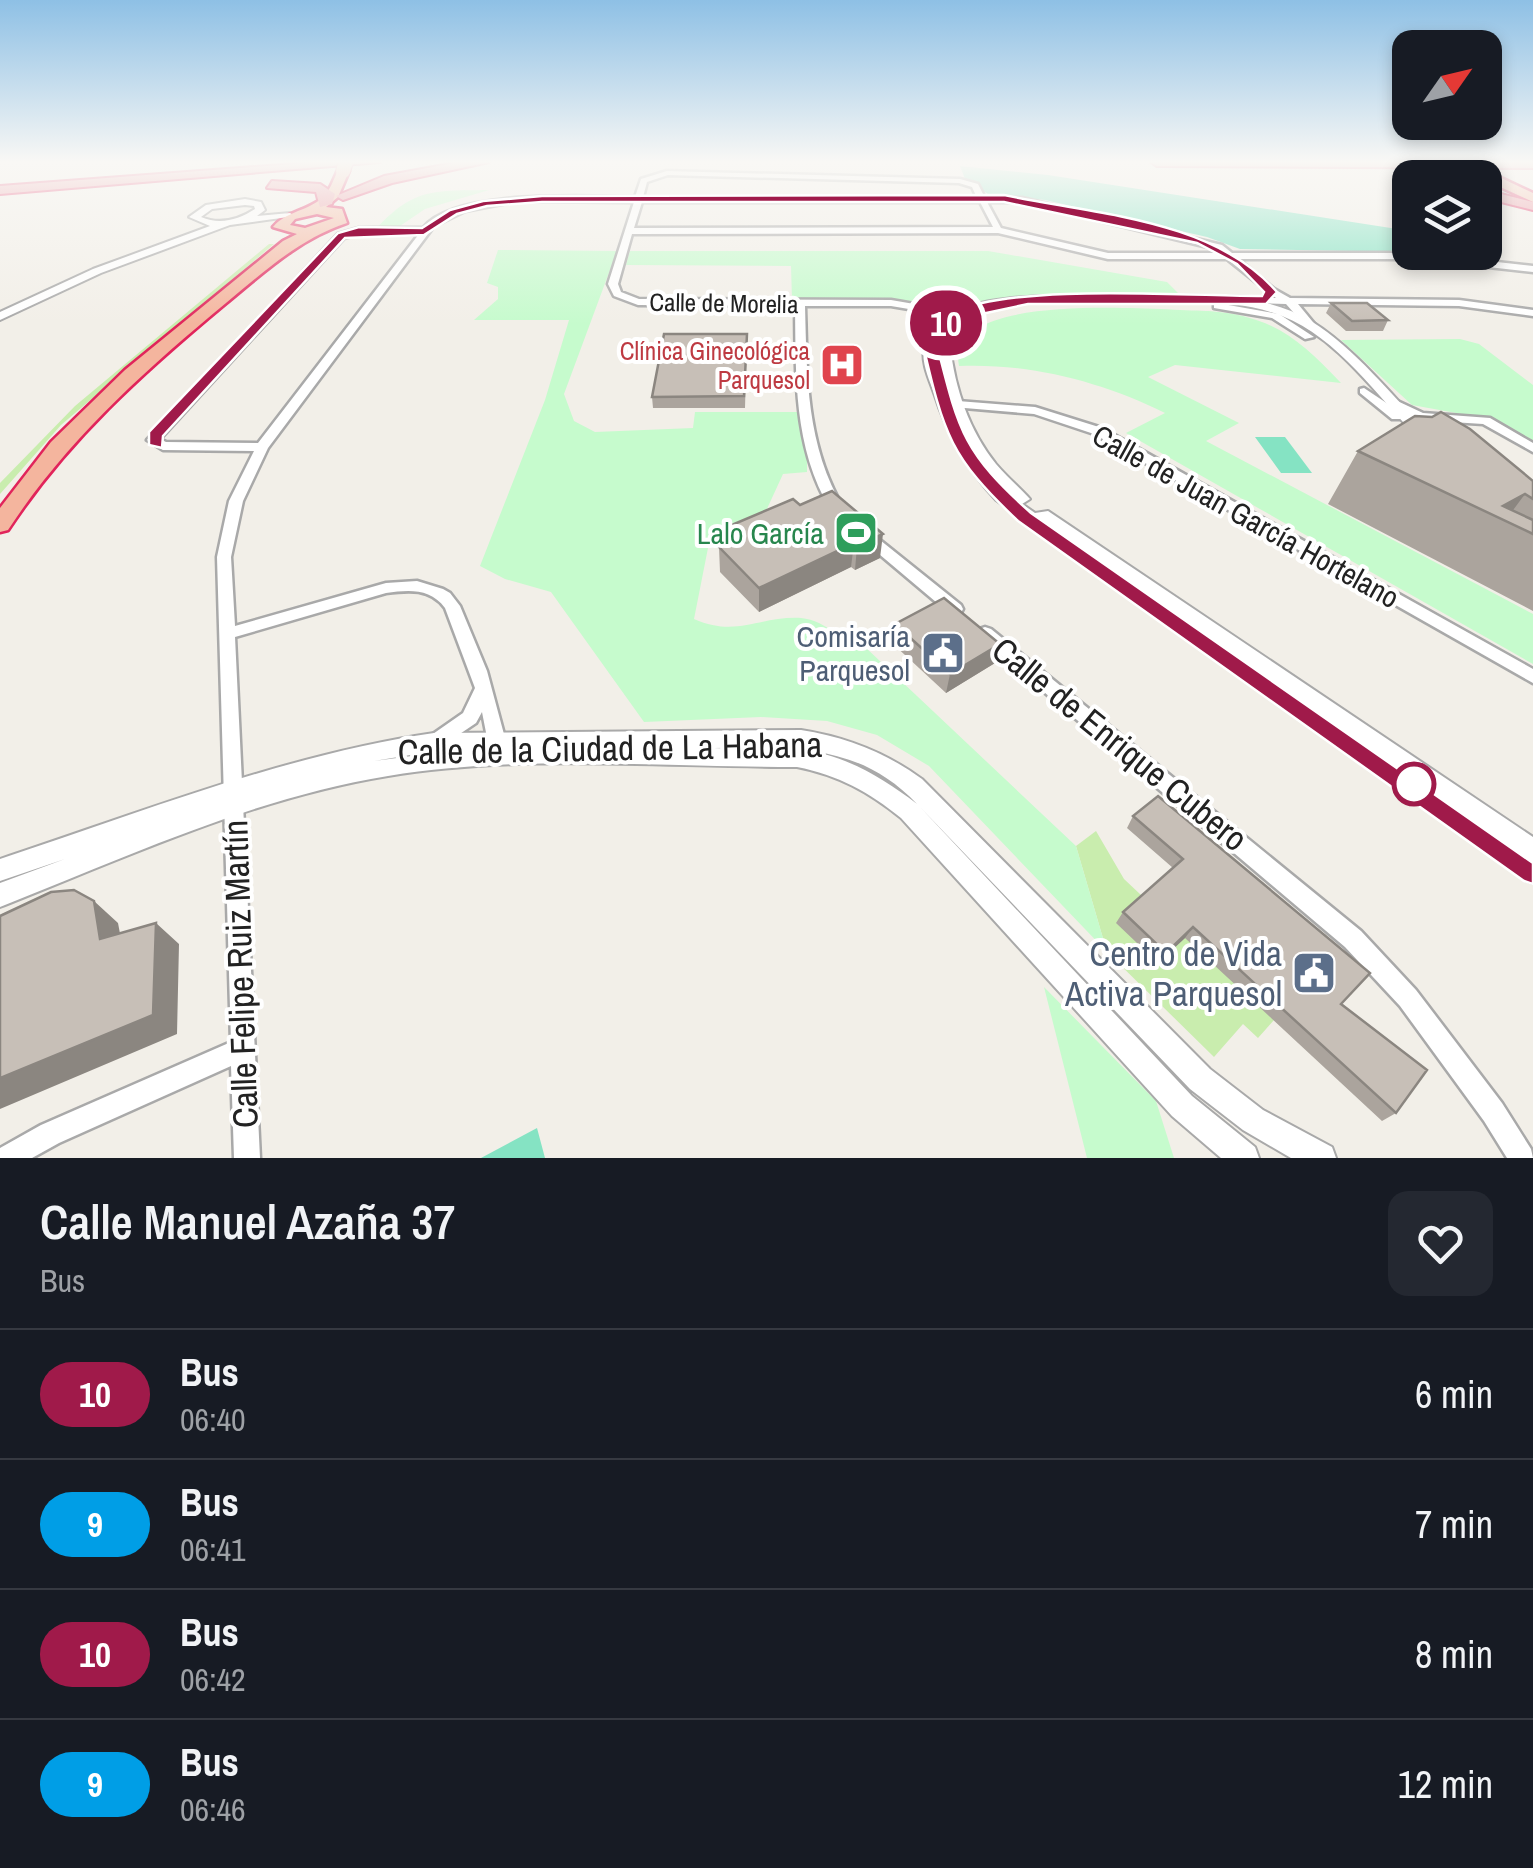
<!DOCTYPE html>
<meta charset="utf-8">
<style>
:root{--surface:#171b24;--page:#242831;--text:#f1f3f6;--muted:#9ea1a6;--line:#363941}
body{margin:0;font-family:"Archivo Narrow",sans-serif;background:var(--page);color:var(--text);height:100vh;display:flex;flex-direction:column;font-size:38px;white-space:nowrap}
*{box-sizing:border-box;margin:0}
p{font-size:32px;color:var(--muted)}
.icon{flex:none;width:55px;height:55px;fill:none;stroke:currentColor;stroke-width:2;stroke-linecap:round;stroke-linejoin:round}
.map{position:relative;height:1158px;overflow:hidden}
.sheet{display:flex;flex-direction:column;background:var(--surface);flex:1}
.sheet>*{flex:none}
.badge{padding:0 20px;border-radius:32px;font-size:35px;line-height:65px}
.needle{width:65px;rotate:56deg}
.controls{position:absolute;left:1392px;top:30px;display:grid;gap:20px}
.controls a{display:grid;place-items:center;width:110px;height:110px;border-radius:20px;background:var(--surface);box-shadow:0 5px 15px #0003;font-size:50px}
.map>.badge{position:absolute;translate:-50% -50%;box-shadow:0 0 0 5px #fff}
.round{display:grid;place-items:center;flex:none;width:105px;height:105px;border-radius:20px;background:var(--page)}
.head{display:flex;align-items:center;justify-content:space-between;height:170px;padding:0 40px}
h1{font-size:48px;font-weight:600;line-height:75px}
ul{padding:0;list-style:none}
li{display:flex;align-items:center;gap:30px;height:130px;padding:0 40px;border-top:2px solid var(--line)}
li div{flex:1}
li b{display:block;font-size:38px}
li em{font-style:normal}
li .badge{min-width:110px;font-weight:700;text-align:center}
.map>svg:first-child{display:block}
.grass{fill:#c9edae}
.park{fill:#c6fbcd}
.pitch{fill:#85e3c3}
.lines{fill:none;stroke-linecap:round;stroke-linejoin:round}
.minor-casing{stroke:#a9a9a9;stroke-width:5}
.tertiary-casing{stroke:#a9a9a9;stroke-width:4}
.trunk-casing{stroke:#e1245b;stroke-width:5}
.motorway-casing{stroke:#e1245b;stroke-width:4}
.minor{fill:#fff;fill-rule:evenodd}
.tertiary{fill:#fff;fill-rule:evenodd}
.trunk{fill:#f4b59e;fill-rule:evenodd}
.motorway{fill:#ea8f9b;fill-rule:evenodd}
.trunk-bridge-casing{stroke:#e1245b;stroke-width:16;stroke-linecap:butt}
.motorway-bridge-casing{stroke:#e1245b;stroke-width:18;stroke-linecap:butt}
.trunk-bridge{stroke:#f4b59e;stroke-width:14}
.motorway-bridge{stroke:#ea8f9b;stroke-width:15}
.wall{fill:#aba49d}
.shaded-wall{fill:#8b8680}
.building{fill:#c7bfb7;stroke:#8b8680;stroke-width:2.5}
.line{fill:#a01a4a;stroke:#fff;stroke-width:2.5}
.stop-dot{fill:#fff;stroke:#a01a4a;stroke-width:5}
.labels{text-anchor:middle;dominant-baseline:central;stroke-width:8;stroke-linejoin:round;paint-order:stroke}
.far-street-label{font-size:25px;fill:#222;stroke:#fff}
.far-health-label{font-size:25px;fill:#be3a42;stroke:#fff;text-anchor:end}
.street-label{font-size:30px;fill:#222;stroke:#fff}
.leisure-label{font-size:30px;fill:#27864d;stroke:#fff;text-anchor:end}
.service-label{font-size:30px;fill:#4e5e75;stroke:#fff;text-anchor:end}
.near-street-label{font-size:35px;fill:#222;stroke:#fff}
.near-service-label{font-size:35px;fill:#4e5e75;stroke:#fff;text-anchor:end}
</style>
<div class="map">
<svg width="1533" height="1158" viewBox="0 0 1533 1158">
<rect width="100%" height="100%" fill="#f2efe8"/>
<path class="grass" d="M269 244H274L61 425 0 494V483L75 406Z
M1096 831 1124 879 1274 1020 1258 1038 1243 1024 1214 1057 1107 952 1076 846Z"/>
<path class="park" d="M489 190 425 209 397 228H377C414 187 436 191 489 190Z
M498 250 617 251 564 394 574 421 595 432 693 428 695 412H807V472L783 474 766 511 708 548 694 619C737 638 759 616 801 618 827 620 844 645 864 646L1076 846 1107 952 929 766 877 735 827 721 761 717 644 722 551 592 505 579 480 566 545 400 569 320H474L498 299V287L487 283Z
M630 251H988L1167 282 1179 294 1026 295 949 308 884 299 792 300 791 266 626 265Z
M1209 311C1273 316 1299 339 1341 383L1175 365 1148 377 1239 423 1206 441 1533 614V664L1126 433 1165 413C1102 382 1030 363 959 366 943 288 1161 311 1209 311Z
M1460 339 1479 344 1533 385V441L1489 419 1412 405 1341 340Z
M1044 987 1156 1101 1174 1158H1087Z"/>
<path class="pitch" d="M960 166 1048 175 1410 231V252L1240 249 1207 237 1045 200 988 194 965 179Z
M1255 437H1285L1312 473H1281Z
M537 1128 545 1158H481Z"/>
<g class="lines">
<defs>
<path id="minor" d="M667 171 960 179 978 184 985 198H1022L1222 245 1232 253H1417L1533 266V272L1417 259H1238L1274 289 1290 298 1459 300 1533 310V316L1459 306 1298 304 1317 327 1312 330 1308 329 1286 304 1225 302 1223 300 1228 297 1276 298 1227 259H1108L998 233 632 234 618 284 621 292 639 299 891 300 978 315V319L974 320 891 306H805C807 377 806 446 844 509L837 513 832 512C793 449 796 377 795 306L638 305 614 296 608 284 634 202 517 201 465 211 434 226 268 448 243 501 231 557 235 626 386 583 417 581 443 589 450 593 460 606 487 671 505 738 502 753 496 756 490 753 482 712 476 723 442 746 436 748 430 746 427 741 430 736 463 713 475 688 445 608C430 588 409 590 386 593L235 637 260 1158H234L231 1066 59 1143 32 1158H0V1148L41 1125 231 1042 217 557 229 501 254 451 163 450 147 440 338 234 359 228H423C455 188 587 197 635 197L641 179ZM668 175 959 183 972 187 977 198 643 197 647 182ZM642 202H980L993 227 634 228ZM987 202H1022L1216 249 1221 253H1108L1001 228ZM359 234H419L258 443 166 442 160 439 344 238Z
M1217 303 1279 314 1314 337 1305 339 1272 318 1214 308V304Z
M1364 388 1388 404 1393 399 1423 413 1490 418 1533 443V452L1483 424 1421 420 1391 407 1402 416 1400 419H1392L1360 393V389Z
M945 400 1035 407 1102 428 1533 669V683L1094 434 1034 414 941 406V402Z
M865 530 870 532 961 605 963 609 961 613H949L860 538 858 535Z
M985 627 991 629 1361 931 1416 990 1502 1103 1531 1149 1533 1158H1507L1484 1121 1400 1006 1345 947 979 637 977 633 979 629Z"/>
<path id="tertiary" d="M245 199 261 202 265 210 257 216 290 213 295 216 230 225 101 273 0 320V312L93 269 210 226 189 217 206 205ZM245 205 254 206 255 209C238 220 220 225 201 217L212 209Z
M1046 296C1074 296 1103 297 1131 296 1190 296 1258 289 1311 321 1356 349 1391 395 1428 432V438H1418C1377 396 1338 338 1282 316 1232 296 1175 304 1122 303 1077 303 976 292 945 331 932 347 936 363 943 381L938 345 957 321H965L967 324 950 345C955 389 969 430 996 464 1007 477 1019 487 1030 499L1022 504 1035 513 1048 511 1533 837V883L1525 880 996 500C966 468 947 434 934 393 929 379 921 362 924 347 935 299 1008 298 1046 296Z
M801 730C846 737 885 752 922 779L1210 1069 1263 1110 1332 1147 1336 1158H1291L1243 1130 1190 1089 920 807 1192 1096 1255 1147 1259 1158H1221L1172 1116 901 818C869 792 838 775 797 767 661 767 522 754 388 776 253 798 126 857 0 907V883L65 859 0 881V859C142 812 285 755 434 733ZM713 748C792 748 858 742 917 804 882 777 843 754 798 749 771 746 741 749 713 748ZM458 750 374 761 434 751Z"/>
<path id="trunk" d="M339 168 349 171 338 197 326 207 342 209 347 223C299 239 265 271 226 303 144 371 67 440 8 530L0 532V508L51 442 125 370 283 241 297 234 273 227C288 209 315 211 328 191 332 185 335 176 339 168ZM317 214 334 218 305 228 290 225 295 219Z
M1472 168H1480L1533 193V202L1472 174Z"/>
<path id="motorway" d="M320 162H380L0 194V186Z
M460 162H489L392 183 343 200 336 196 384 176Z
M1151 162H1533V168L1157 166Z
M272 181 320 184 335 194 332 204 320 207 316 192 267 188Z
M1485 190 1533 202V210L1485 198Z"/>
</defs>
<use href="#minor" class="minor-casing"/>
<use href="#tertiary" class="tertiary-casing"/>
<use href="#trunk" class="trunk-casing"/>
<use href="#motorway" class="motorway-casing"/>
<use href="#minor" class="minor"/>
<use href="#tertiary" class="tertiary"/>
<use href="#trunk" class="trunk"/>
<use href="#motorway" class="motorway"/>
<defs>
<path id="trunk-bridge" d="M343 171 346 162"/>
<path id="motorway-bridge" d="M1458 162 1476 171"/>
</defs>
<use href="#trunk-bridge" class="trunk-bridge-casing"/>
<use href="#motorway-bridge" class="motorway-bridge-casing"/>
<use href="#trunk-bridge" class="trunk-bridge"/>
<use href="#motorway-bridge" class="motorway-bridge"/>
</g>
<path class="wall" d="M1331 303 1388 320 1383 331H1346L1326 313Z
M747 334 745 408H653L652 397Z
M1358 451 1533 481V611L1328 504Z
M800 505 880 558 855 570 851 567 759 612 720 572 719 547 728 542 727 527Z
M895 624 1000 644 995 663 946 693 892 643Z
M1158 796 1341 1004 1396 1113 1382 1121 1185 938 1158 963 1116 923 1123 912 1173 868 1127 828 1133 816Z"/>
<path class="shaded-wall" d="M1525 494 1505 521 1503 506Z
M883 534 880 558 855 570 857 546Z
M854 543 851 567 759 612V588Z
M1000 644 995 663 946 693 950 674Z
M94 901 118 923 125 960 100 939Z
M156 923 179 944 177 1034 0 1109V1078Z
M1193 927 1185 938 1158 963 1166 953Z"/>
<path class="building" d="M1331 303H1367L1388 320 1352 321Z
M664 334H747L744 396 652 397Z
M1441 412 1470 429 1533 481V499L1525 494 1503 506 1533 520V534L1358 451 1415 416 1432 417Z
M832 491 883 534 857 546 854 543 759 588 719 547 736 536 727 527 793 499 800 505Z
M944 598 1000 644 950 674 895 624Z
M1158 796 1370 973 1341 1004 1427 1070 1396 1113 1193 927 1166 953 1123 912 1183 859 1133 816Z
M74 890 94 901 100 939 156 923 153 1015 0 1078V916L51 892Z"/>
<linearGradient id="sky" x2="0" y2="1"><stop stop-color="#8ec0e5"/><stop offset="0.5" stop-color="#f9f8f5"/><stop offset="1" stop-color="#f9f8f5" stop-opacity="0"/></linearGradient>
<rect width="1533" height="324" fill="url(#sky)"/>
<path class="line" d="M1004 195C1094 214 1214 219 1277 292L1266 304H1028L963 318 937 345C959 432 963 452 1031 513L1533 863V884L1524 881 1018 521C950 457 944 435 923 345 930 332 940 319 954 312 1015 283 1189 296 1262 296L1264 292 1237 264 1197 243 1004 202H542L487 206 457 214 424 235 345 238 163 436 162 448 149 445V432L338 233 359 227 422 228 450 210 483 201 542 196Z"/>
<defs>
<symbol id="hospital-square" viewBox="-11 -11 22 22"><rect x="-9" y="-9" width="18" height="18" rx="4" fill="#e0444e" stroke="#fff"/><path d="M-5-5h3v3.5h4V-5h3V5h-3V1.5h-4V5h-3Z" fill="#fff"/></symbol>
<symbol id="stadium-square" viewBox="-11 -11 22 22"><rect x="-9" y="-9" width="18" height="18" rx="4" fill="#2e9e5b" stroke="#fff"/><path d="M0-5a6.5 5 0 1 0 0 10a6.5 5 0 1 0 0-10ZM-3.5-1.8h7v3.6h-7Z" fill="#fff"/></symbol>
<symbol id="civic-square" viewBox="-11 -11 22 22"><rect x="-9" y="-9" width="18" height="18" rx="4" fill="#5c6f8a" stroke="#fff"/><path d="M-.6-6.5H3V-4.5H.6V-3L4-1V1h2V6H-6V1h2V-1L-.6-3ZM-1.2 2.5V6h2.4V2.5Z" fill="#fff"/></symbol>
</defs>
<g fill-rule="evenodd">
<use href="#hospital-square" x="817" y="340" width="50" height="50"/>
<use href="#stadium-square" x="831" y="508" width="50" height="50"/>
<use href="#civic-square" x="918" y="628" width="50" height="50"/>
<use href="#civic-square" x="1289" y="948" width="50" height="50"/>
</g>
<circle class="stop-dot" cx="1414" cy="784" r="20"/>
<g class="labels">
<g class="far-street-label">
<text transform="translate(724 303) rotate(1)">Calle de Morelia</text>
</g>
<g class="far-health-label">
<text x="810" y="351">Clínica Ginecológica<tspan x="810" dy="29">Parquesol</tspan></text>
</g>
<g class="street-label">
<text transform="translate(1246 516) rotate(29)">Calle de Juan García Hortelano</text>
</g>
<g class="leisure-label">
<text x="824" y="533">Lalo García</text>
</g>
<g class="service-label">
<text x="910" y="636">Comisaría<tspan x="910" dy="34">Parquesol</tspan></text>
</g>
<g class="near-street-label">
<text transform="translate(1120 744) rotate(39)">Calle de Enrique Cubero</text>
<text transform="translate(610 748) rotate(-1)">Calle de la Ciudad de La Habana</text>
<text transform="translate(240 974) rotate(-92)">Calle Felipe Ruiz Martín</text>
</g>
<g class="near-service-label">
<text x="1282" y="953">Centro de Vida<tspan x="1282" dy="40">Activa Parquesol</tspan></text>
</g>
</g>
</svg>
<div class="controls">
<a><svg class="needle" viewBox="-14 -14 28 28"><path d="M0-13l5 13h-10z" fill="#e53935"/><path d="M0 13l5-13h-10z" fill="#9ea1a6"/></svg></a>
<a><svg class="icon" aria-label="layers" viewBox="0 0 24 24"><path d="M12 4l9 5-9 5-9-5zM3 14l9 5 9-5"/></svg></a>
</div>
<b class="badge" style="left:946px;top:323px;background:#a01a4a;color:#fff">10</b>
</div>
<section class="sheet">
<div class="head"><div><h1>Calle Manuel Azaña 37</h1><p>Bus</p></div><a class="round"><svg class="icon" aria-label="heart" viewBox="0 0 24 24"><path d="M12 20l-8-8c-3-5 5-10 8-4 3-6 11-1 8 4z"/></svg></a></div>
<ul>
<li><span class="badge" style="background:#a01a4a;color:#fff">10</span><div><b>Bus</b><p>06:40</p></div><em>6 min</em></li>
<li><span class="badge" style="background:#009ee6;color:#fff">9</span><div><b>Bus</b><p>06:41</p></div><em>7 min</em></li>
<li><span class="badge" style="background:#a01a4a;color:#fff">10</span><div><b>Bus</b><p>06:42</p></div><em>8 min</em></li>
<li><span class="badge" style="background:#009ee6;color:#fff">9</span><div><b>Bus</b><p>06:46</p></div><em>12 min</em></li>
</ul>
</section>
